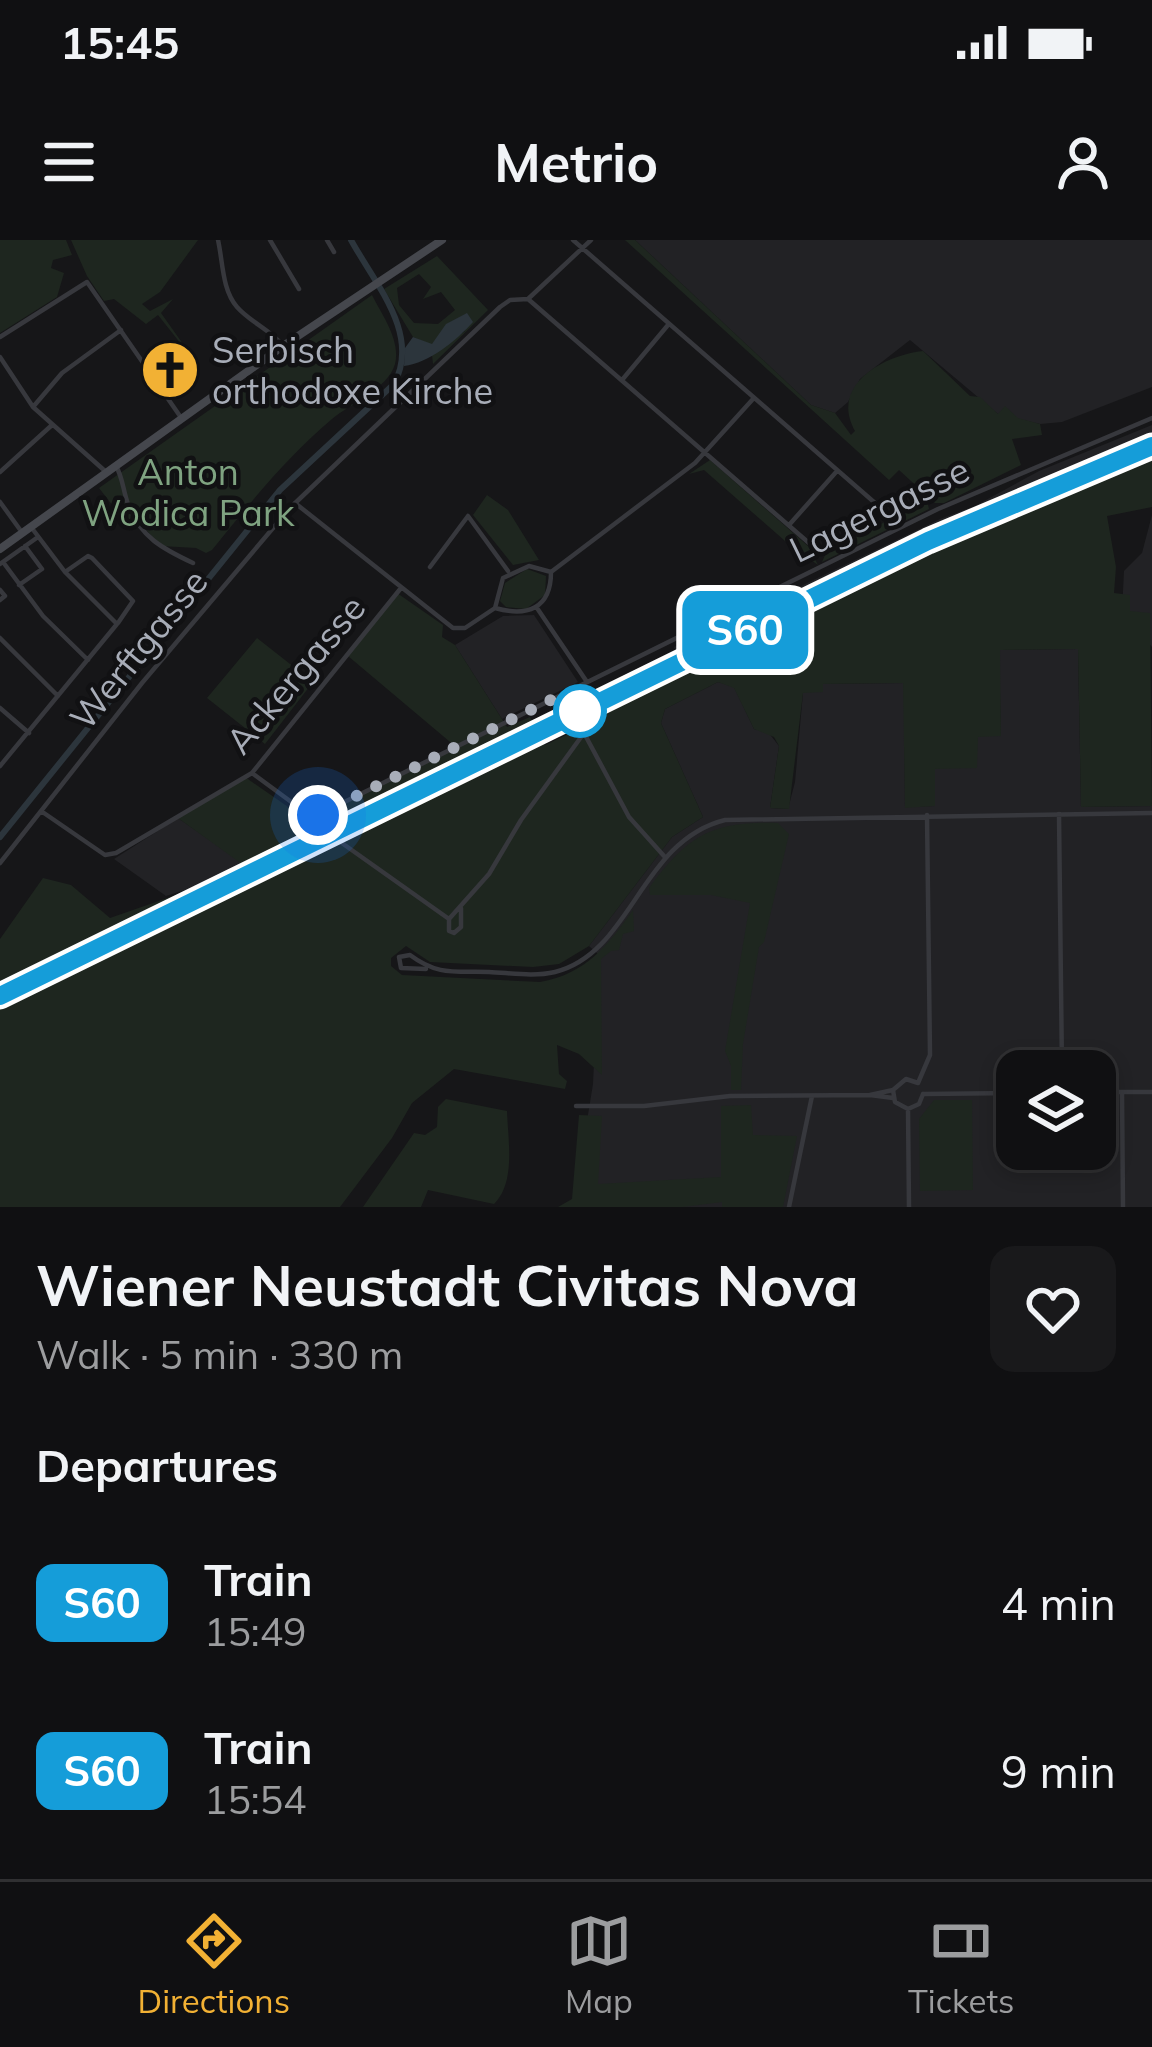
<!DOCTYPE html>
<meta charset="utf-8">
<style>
:root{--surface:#101012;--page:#19191b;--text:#f1f3f6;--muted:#9c9d9f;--line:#303032;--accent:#f2b134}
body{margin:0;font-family:Mulish,sans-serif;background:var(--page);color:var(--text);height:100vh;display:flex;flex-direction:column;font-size:45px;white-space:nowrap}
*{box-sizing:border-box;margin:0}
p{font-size:39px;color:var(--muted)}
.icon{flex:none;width:66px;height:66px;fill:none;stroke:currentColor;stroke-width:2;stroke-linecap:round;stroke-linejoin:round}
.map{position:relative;height:967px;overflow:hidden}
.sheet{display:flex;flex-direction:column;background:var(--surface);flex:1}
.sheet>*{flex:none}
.badge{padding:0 24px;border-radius:18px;font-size:42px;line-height:78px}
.tools{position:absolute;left:996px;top:810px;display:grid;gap:24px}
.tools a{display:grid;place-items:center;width:120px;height:120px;border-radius:24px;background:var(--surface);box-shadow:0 6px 18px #0003,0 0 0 3px var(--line);font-size:60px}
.you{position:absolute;width:60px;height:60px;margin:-30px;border:9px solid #fff;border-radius:50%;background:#1a73e8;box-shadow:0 0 0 18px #1a73e833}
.map>.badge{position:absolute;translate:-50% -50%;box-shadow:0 0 0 6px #fff}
h2{padding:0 36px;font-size:45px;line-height:108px}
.round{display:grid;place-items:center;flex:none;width:126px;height:126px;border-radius:24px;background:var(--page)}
.head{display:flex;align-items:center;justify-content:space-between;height:204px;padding:0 36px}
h1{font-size:57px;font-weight:700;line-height:90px}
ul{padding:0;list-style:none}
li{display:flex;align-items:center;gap:36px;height:168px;padding:0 36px}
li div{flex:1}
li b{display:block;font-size:45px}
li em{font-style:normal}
li .badge{min-width:132px;font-weight:700;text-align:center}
.status{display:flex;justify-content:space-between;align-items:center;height:84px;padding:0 60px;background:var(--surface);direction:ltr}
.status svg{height:33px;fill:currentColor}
header{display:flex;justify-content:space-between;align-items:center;height:156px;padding:0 36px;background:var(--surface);font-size:54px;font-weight:700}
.dock{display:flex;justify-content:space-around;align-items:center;height:168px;border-top:3px solid var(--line);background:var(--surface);font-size:33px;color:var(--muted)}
.dock a{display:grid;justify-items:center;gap:6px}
.dock .current{color:var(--accent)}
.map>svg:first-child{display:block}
.built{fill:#222225;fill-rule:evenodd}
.green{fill:#1e261f;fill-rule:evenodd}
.water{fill:#2c353c}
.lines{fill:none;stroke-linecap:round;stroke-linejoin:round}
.canal{stroke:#2c353c;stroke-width:6}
.street{stroke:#37383d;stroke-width:4.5}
.secondary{stroke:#45474d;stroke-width:8}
.rail-casing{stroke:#4a4c52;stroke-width:8}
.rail{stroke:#111113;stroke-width:3;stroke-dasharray:9;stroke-linecap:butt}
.line-casing{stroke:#fff;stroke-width:27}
.line{stroke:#159dd9;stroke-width:18}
.walk{stroke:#a8adb8;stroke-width:12;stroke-dasharray:0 21.6}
.stop-dot{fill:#fff;stroke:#159dd9;stroke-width:6}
.labels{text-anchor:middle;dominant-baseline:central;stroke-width:9;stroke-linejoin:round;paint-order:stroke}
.poi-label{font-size:36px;fill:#a8adb8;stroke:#111113;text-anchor:start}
.park-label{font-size:36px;fill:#7fa381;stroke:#111113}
.street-label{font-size:36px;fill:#a8adb8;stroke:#111113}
</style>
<div class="status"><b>15:45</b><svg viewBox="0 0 49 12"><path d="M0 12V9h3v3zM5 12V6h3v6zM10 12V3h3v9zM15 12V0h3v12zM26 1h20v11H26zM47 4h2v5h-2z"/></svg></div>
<header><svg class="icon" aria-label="menu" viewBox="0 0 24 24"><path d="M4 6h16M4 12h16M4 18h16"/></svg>Metrio<svg class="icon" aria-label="person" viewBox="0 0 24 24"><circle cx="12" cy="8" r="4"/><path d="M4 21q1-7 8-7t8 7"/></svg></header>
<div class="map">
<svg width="1152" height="967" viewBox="0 0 1152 967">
<rect width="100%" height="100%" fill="#161618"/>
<path class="built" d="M635 0H1152V147L1062 182 1040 184 998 174 910 100 860 139 848 162 835 173 811 165Z
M1152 185V209L950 294 0 759V748L223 638 166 656 114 619 178 578 247 626 738 386 677 413 674 407 940 279 975 266 1039 231Z
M1152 275V407L1122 372 1124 331 1142 313Z
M534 375 578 442 502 479 455 405 503 376Z
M1078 409 1081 567 1152 566V967H573L593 844 599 715 589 706 672 597 703 577 661 483 665 469 718 442 734 447 754 489 768 492 779 506 770 568 788 569 795 542 803 453 822 444 904 443 905 567 934 566 935 529 977 496 1001 495 999 410ZM1017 831H1095V909H1017Z"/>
<path class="green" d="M0 0H66L72 15 53 20 51 28 64 33 57 57 0 93Z
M71 0H198L160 52 142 64 150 71 173 59 161 73 200 128 158 75 146 84 114 59 104 61 87 36Z
M625 0H635L811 165 835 173 851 195 855 191C829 145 884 115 923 111L970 156 980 157 998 174 1005 166 1018 178 1040 184 1042 195 1012 199 1021 225 944 263H935L899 230 889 240Z
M437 16 488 70 433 124 432 115 465 91 466 74 447 84 432 105 413 97 384 49ZM419 34 431 47 423 59 441 52 455 70 438 84 414 83 399 65 397 48Z
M372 55C382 75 401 100 395 124 388 149 350 164 332 179 286 218 249 264 212 310L206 313 196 308 161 306 139 282 127 284 99 248Z
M1152 209V267L1107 276 1116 327 1114 353 1130 355V371L1150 373 1152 566 1081 567 1078 409 1000 410 1001 496 978 497 977 528 935 529V566L905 568 903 443 823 444V452L803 453 789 569 770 568 779 506 774 497 754 489 734 448 718 442 665 469 661 483 703 577 672 597 589 706 559 724 533 727 430 722 406 706 391 718V726L402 735 540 742C586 734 608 705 633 670L634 691 623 694 619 710 611 711 601 719 602 835 579 814 557 805 559 834 567 841 565 849 454 829 412 863 392 898 340 967H0V759L540 495 545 505 577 490 590 489 591 480 609 460 950 294Z
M710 220 808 306 818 325 785 301 704 230 689 234Z
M487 255 508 270 539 320 513 325 473 275Z
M927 261 929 269 822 322 827 311Z
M527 329 546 336 545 355 526 369 506 367 500 361 505 343Z
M397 353 443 385 442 397 455 405 507 487 530 477 535 486 246 627 178 578 245 537 307 580 456 507 348 416Z
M257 398 313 442 265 504 207 458Z
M778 583 789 594 764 702 759 707 743 804 741 850H731V826L725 811 750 663 711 655H650L649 648C688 595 712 581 778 583Z
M43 638 71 645 110 678 196 648 194 653 0 748V699Z
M446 859 507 871C508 900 516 943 494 964L428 950 421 967H363L414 893 425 895 437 887 438 867Z
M934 860H972L973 950 920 951 919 879Z
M751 865 753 895 797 896 783 967H722V962L683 967H558L572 959 579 875 602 876 598 944 721 937V866Z"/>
<path class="water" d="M467 73 473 82C456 101 429 123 404 126L405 108 413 97 432 104 446 84Z"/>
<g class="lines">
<path class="canal" d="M0 597 280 250 394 144C421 94 375 44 351 0"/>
<path class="street" d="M218 0C223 22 222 50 237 67 251 83 270 89 283 106
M270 0 299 49
M327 0 334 12
M573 0 890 276
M528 59 817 310
M0 97 87 42 182 179
M0 117 33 167 105 231
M622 140 668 85
M33 167 62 133 121 90
M116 226C123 238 123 251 128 264 140 297 163 309 193 323
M0 232 52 185
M0 262 21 291
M295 263 453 388H465L495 368
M789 285 837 231
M3 322 43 376 88 420
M0 324 38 297
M529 326 551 332C551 369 527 377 495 368L503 338Z
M430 327 468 276 508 331
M65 332 88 316 92 318 133 361 118 383
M551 332 695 223 753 159
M19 345 42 329 25 306
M0 350 5 356 0 360
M537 368 587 442
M0 398 58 456
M0 468 29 493
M0 526 117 384 65 332 31 287
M252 533 309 575H318L938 269 1152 178
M41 571 105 615 116 613 252 533 401 348
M1059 574 1062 831
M339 601 449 679
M0 623 142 443 290 268 500 67 510 60 528 59 591 0
M461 668V687L454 693 449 691V679L489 634 521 580 584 493 629 577 664 616
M426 729 401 728 399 717 410 715C438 736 455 731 489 732 511 733 534 737 555 732 632 713 640 601 725 580L1152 573
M918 843 930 815 927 575
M893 850 906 839 918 843
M893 850 895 862 908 869
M1095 852H1152
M1122 852 1123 967
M923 854 1017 853
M870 855 893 850
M576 866H644L730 856 870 855 893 858
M908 869 909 967
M908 869 919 864 923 854
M789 967 812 856"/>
<path class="secondary" d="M0 309 283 106 442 0"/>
<defs>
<path id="rail" d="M0 752 948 287 1152 201"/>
</defs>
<use href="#rail" class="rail-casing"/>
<use href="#rail" class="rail"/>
</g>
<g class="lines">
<defs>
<path id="line" d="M0 756 928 301 1152 206"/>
</defs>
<use href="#line" class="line-casing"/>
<use href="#line" class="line"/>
<path class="walk" d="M318 575 563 454 580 471"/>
</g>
<defs>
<symbol id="church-disc" viewBox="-11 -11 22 22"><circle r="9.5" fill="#f2b134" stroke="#111113"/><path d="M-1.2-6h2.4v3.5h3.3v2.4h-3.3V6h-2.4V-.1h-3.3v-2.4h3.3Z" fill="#111"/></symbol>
</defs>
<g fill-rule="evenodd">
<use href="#church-disc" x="137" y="97" width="66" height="66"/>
</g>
<circle class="stop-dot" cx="580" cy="471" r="24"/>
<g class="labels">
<g class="poi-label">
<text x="212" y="109">Serbisch<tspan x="212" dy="41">orthodoxe Kirche</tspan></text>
</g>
<g class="park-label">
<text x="188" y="231">Anton<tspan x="188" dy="41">Wodica Park</tspan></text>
</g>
<g class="street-label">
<text transform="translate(879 269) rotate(-26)">Lagergasse</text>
<text transform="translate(138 409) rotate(-51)">Werftgasse</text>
<text transform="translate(295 434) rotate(-50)">Ackergasse</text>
</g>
</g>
</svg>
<div class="tools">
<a><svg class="icon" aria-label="layers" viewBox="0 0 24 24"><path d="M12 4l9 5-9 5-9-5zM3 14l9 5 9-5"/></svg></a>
</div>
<div class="you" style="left:318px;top:575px"></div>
<b class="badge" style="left:745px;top:390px;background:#159dd9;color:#fff">S60</b>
</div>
<section class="sheet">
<div class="head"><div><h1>Wiener Neustadt Civitas Nova</h1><p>Walk · 5 min · 330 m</p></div><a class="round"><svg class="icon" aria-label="heart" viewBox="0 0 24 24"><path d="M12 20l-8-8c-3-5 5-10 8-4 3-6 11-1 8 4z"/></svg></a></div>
<h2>Departures</h2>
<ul>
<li><span class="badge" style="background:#159dd9;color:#fff">S60</span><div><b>Train</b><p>15:49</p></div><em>4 min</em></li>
<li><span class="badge" style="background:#159dd9;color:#fff">S60</span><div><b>Train</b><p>15:54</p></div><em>9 min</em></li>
</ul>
</section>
<nav class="dock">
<a class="current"><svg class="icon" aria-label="directions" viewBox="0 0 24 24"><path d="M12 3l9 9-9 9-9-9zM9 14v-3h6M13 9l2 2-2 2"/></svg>Directions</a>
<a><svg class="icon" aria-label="map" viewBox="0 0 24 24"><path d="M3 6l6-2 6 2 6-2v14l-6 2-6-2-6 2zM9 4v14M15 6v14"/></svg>Map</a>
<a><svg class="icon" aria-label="tickets" viewBox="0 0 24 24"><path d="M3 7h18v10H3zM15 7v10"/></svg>Tickets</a>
</nav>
